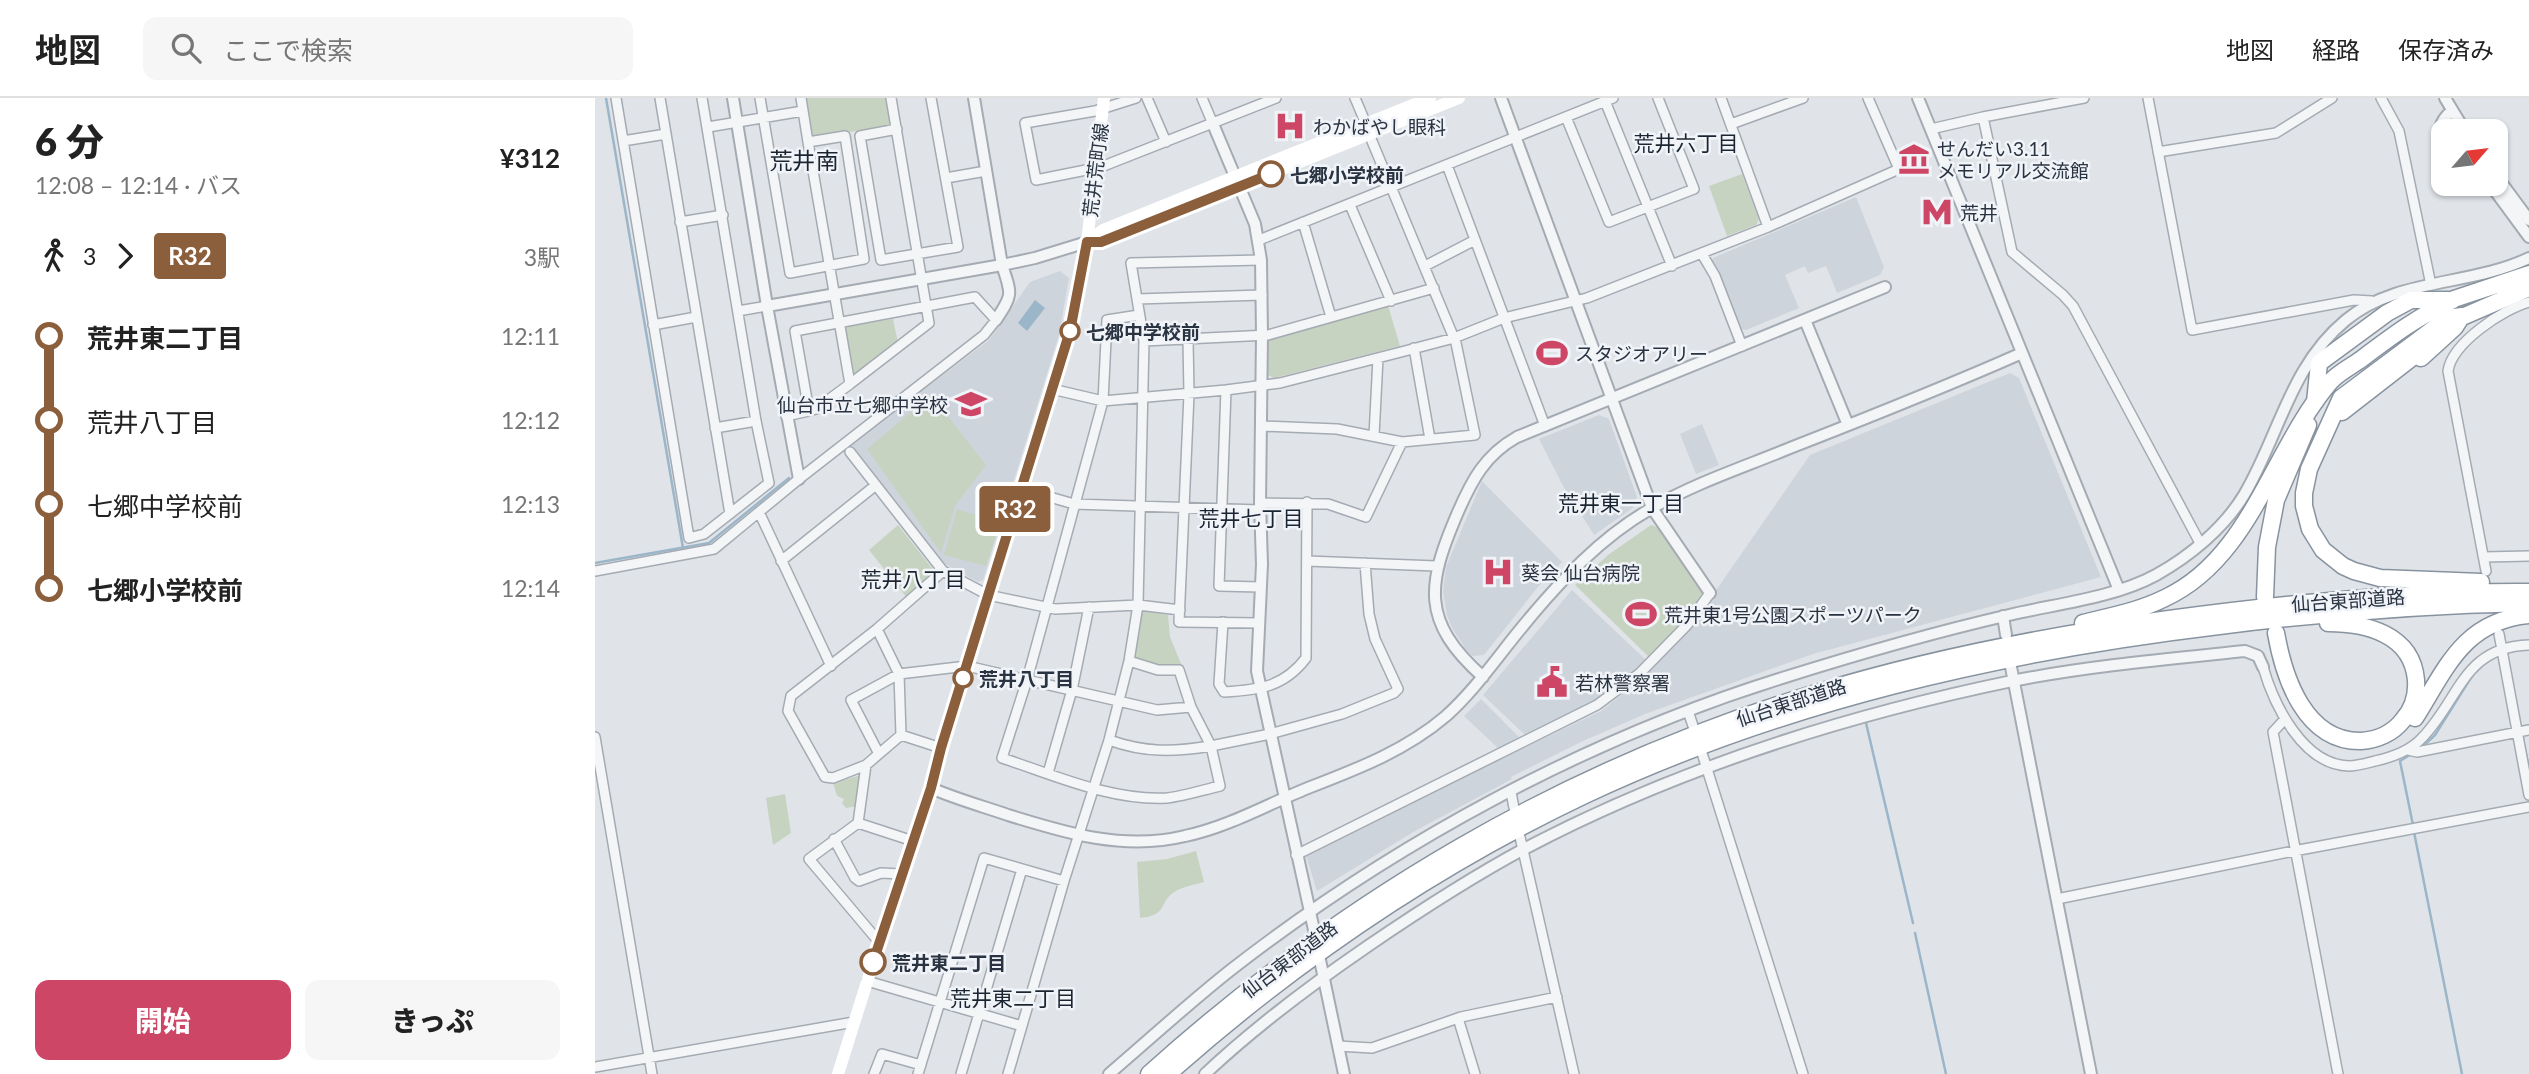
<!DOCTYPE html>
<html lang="ja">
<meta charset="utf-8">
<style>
:root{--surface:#fff;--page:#f6f6f6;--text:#222;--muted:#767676;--line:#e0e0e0;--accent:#ce4665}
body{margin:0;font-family:Lato,"Noto Sans JP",sans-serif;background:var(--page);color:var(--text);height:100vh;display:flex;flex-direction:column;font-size:26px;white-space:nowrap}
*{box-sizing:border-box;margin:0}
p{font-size:23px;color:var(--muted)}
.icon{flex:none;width:38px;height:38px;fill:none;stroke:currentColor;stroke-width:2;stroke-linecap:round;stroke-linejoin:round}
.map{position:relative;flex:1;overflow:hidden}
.side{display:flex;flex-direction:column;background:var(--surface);width:595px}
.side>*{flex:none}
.badge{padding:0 14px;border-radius:5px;font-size:24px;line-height:46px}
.needle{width:46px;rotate:62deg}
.controls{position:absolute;left:1836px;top:21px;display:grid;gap:14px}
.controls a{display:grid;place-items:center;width:77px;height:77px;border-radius:14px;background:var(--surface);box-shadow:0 2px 5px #0004;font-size:35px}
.map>.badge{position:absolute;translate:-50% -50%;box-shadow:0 0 0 4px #fff}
.legs{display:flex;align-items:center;gap:10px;height:77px;padding:0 35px;font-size:23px}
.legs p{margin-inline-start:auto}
.headline{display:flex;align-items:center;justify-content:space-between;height:119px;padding:0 35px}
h1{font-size:38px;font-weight:800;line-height:52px}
.action{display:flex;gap:14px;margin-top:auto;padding:14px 35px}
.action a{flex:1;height:80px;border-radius:14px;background:var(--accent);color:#fff;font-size:28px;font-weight:800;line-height:80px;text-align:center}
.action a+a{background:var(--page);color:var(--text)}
ul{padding:0 35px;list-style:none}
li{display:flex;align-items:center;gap:24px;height:84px;font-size:26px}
li i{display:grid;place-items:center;width:10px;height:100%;margin:0 9px;background:currentColor}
li i::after{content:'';width:18px;height:18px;margin:-9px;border:5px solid;border-radius:50%;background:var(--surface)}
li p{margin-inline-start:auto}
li:first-child i{background:linear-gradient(#0000 50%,currentColor 0)}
li:last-child i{background:linear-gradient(currentColor 50%,#0000 0)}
header{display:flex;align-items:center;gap:42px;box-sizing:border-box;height:98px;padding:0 35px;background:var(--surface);border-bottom:2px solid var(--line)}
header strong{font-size:33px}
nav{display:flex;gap:38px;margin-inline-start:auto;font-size:24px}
.search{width:490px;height:63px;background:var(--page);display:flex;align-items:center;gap:18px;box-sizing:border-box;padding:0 24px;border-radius:14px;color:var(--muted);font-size:26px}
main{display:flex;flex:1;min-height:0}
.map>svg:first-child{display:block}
.built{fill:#ced4db}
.green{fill:#c7d3c1}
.water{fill:#9bb5c9}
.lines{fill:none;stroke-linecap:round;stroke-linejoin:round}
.stream{stroke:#9bb5c9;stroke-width:2.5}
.minor-casing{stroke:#a5abb3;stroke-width:12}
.tertiary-casing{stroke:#a5abb3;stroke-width:14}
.motorway-casing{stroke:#8893a0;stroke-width:19}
.minor{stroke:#f3f5f7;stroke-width:9}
.tertiary{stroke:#f3f5f7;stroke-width:10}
.secondary{stroke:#fff;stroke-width:12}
.motorway{stroke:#fff;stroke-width:16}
.line-1-casing{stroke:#fff;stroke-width:16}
.line-1{stroke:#8b5e3c;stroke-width:10}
.stop-1-dot{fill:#fff;stroke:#8b5e3c;stroke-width:3.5}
.labels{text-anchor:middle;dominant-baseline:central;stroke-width:5;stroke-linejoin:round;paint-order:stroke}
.poi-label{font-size:19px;fill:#293341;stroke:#f0f3f7;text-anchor:start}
.street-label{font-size:19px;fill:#293341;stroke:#f0f3f7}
.stop-label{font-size:19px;font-weight:bold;fill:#293341;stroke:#f0f3f7;text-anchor:start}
.neighbourhood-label{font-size:21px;fill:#1b2431;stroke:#f0f3f7}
.quarter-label{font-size:23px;fill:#1b2431;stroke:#f0f3f7}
</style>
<header>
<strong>地図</strong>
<div class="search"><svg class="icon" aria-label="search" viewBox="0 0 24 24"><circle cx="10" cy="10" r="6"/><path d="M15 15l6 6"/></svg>ここで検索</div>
<nav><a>地図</a><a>経路</a><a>保存済み</a></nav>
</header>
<main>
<section class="side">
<div class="headline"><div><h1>6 分</h1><p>12:08 – 12:14 · バス</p></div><b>¥312</b></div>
<div class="legs"><svg class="icon" aria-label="walk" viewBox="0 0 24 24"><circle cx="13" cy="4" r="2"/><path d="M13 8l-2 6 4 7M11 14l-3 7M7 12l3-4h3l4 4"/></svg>3<svg class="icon" aria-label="forward" viewBox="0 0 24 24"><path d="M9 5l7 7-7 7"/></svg><b class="badge" style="background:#8b5e3c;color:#fff">R32</b><p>3駅</p></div>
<ul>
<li><i style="color:#8b5e3c"></i><b>荒井東二丁目</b><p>12:11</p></li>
<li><i style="color:#8b5e3c"></i><span>荒井八丁目</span><p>12:12</p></li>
<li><i style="color:#8b5e3c"></i><span>七郷中学校前</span><p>12:13</p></li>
<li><i style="color:#8b5e3c"></i><b>七郷小学校前</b><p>12:14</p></li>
</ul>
<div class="action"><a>開始</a><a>きっぷ</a></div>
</section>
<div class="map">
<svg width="1934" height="976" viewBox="0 0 1934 976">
<rect width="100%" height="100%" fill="#e0e4e9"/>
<path class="built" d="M1261 99 1289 169 1285 177 1242 195 1231 168 1213 175 1210 168 1190 177 1204 210 1151 232 1147 231 1116 164 1118 160Z
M465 173 474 180 464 237 388 482 383 484 350 466 255 346 393 243 435 184Z
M1415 275 1424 280 1506 479 1218 556 1050 616 988 643 916 679 917 681 820 733 722 793 711 758 812 706 1006 613 1044 583 1101 521 1215 357Z
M1004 317 1014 321 1042 399 1038 410 999 437 967 386 944 341Z
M1107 326 1124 367 1101 376 1085 336Z
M887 383 967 464 942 490 889 557 878 558 872 553 857 530 852 517 848 494 851 469Z
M977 492 1052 563 1041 574 999 604 931 638 888 597Z
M886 601 926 641 905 652 869 618Z"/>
<path class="green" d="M208 0H293L297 23 294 27 221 40 216 37Z
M1147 76 1164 121 1161 127 1132 138 1114 88Z
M792 204 805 248 679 280 673 277 672 243 675 239Z
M298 221 303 245 262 279 258 277 250 232 253 228Z
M336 297 391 367 360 408 346 455 272 351Z
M362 411 405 425 391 468 349 457Z
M303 427 340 474 312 500 274 452Z
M1056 427C1072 430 1097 475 1108 490V496L1089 523 1055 560 980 487 1013 457Z
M548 513 573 517 575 539 587 568 566 570 542 562 538 556 544 515Z
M266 677 263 708 251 710 247 705 249 701 242 698 238 685Z
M190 696 196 735 178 747 171 700Z
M601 753 609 784C600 787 589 788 581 793 562 804 575 817 545 820L542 764 572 761Z"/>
<path class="water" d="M440 202 450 210 432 233 423 225Z"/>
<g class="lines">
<path class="stream" d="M11 0 88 450
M1856 0 1865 15
M0 465 114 445 194 380
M1271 625 1318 825
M1928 641 1934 671
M1826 650 1840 637 1877 578
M1818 655 1805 663 1818 727
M1819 734 1867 976
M1320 835 1351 976"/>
<defs>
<path id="minor" d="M21 0 94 440 109 436 174 385 161 323 107 0
M65 0 135 416
M165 0 195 175 269 161 250 38 213 44 255 286 221 311 214 313
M206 0 213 44
M541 0 500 13 430 25 441 82 506 69 681 0
M552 0 571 44
M607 0 618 26
M760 0 771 26
M1126 0 1173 129
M1553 0 1597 232 1759 202 1777 203
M1786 0 1804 33 1836 187
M1010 3 1077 168
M971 19 1014 124 1099 91 1063 0
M1388 19 1417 154 1468 197 1478 208 1605 445
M1136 26 1208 0
M113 29 208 13
M302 31 265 38 286 162 363 149 336 0
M1336 31 1388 19 1489 0
M28 43 71 36
M1563 54 1681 35 1737 0
M852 67 950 328
M351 80 391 73
M755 107 796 203
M85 124 128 117
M708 124 736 219
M664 142 1018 0
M1107 156 1120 178 1147 248
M830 168 880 142
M542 201 667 197
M143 213 172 208
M58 227 101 219
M593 242 594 296 584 524 664 525
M549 243 673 237 839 190
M819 250 835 341
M255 286 334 225 296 0
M457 291 508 303 631 292 685 285 806 254 859 240 909 220 992 200 1173 129 1304 71 1273 0
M631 292 624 488 666 489
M666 328 742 331 807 344 880 337 861 245 774 36
M120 330 161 323
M779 338 783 260
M255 354 348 473 393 497 460 511 543 507 585 512
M427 391 479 406 665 412
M665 405 733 406 771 419 807 344
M164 414 236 568
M1889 459 1934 458
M186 463 281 387
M712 463 841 468
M0 473 119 451 204 381 389 237 401 222 380 199 200 233 214 313 191 318
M1891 473 1853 273C1857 245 1908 211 1934 204
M628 524 624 586 629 594C664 592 689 589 711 560L712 404
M282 531 304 576 306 637
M1904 536 1934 697
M534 563 563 572H584L596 609 616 648 675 636 747 616 799 595 803 591 780 541 774 516 770 465
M1668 569C1679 607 1708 667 1754 668 1762 668 1772 665 1780 663 1798 659 1815 653 1827 640 1865 601 1868 549 1934 547
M1093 613 1098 628
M1689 622 1678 634 1743 976
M0 639 57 976
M514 642C550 655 579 654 616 648L625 688C608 692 589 698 572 700 516 703 459 677 407 660L432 582 508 303 512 222 544 217
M1813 652 1822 654 1934 632
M1107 655 1208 976
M284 656 256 602 304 576 372 568 562 612 596 609
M271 667 238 680 230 679 193 613 196 598 282 531 348 473
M453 675 477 592 494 509
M916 694 919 710
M263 725 214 761 284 844
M925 739 979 976
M239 741 260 780 264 783 286 775 306 776
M318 743 263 725 271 667 306 637 346 650
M701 757 1002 607 1045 575 1092 527 1115 495
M1462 801 1699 753 1934 709
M272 883 427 928
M863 920 880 976
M743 948 777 950 866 919 962 899
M0 969 259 924
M279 976 287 956 326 967
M323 976 389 760 469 783
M366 976 427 771
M413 976 469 783 514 642 534 563 543 507 549 243 536 165 666 162"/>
<path id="tertiary" d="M138 0 172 208
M379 0 407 167C417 197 418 196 401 222
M906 0 1057 410 1115 495
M1323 0 1524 492
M1850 0 1870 33
M618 26 660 126 666 162 667 237 665 405 667 466 662 573 719 832
M1848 41C1842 28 1848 21 1857 12
M1900 76 1934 122
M1895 86 1934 139
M1210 222 1253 327
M204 381 172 208 407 167 440 160 492 144
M1408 518 1411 537
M1416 569 1496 976
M888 579C825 523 832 486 863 414 877 382 890 357 922 339L1290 189
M336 690C361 701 387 708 413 717 471 735 529 753 590 738 633 729 673 706 713 690 762 671 810 653 851 618 881 591 903 558 928 528 965 483 1006 439 1057 410 1100 385 1149 369 1195 350 1272 320 1350 289 1427 255
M725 862 749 976
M514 976C555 941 595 904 637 871 798 746 989 642 1184 581 1260 557 1336 535 1414 517 1460 506 1519 500 1561 477 1595 458 1629 430 1649 397 1684 338 1695 268 1751 222 1801 180 1876 188 1934 160
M610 976C660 929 716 887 773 848 823 814 875 780 929 751 1081 671 1248 618 1417 583 1493 568 1573 561 1650 553L1663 558 1668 569"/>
<path id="motorway" d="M1850 204 1934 176
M1867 218 1853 220 1746 300 1714 371 1709 395V408L1715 431 1728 452 1748 468 1759 473 1785 480 1886 484
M1858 223 1934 190
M1826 260 1860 229 1867 218
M1720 304 1724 265 1792 215 1816 202H1853
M1747 314 1832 248
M1670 499 1672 449 1681 402 1713 327
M1488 525C1516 518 1544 513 1570 500 1656 460 1677 352 1735 284 1743 275 1755 269 1765 262 1797 238 1822 219 1858 202
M1681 535C1689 580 1710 644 1766 643 1782 642 1798 635 1808 622 1818 611 1822 597 1821 582 1817 536 1771 525 1733 525
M1820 620C1851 571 1868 523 1934 517
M554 976C747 802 971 670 1221 595 1336 560 1455 537 1574 521 1693 505 1814 493 1934 494
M573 976C699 864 838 769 990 697 1190 603 1406 554 1624 528 1727 515 1830 507 1934 505"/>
</defs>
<use href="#minor" class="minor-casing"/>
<use href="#tertiary" class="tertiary-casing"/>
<use href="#motorway" class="motorway-casing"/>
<use href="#minor" class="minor"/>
<use href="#tertiary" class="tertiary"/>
<path class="secondary" d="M492 144H506L864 0
M492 144 508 132 835 0
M243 976 306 776 336 690 346 650 480 215 492 144 509 0"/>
<use href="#motorway" class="motorway"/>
</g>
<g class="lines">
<defs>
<path id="line-1" d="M278 864 336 690 346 650 475 233 492 144H506L676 76"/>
</defs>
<use href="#line-1" class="line-1-casing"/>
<use href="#line-1" class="line-1"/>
</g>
<defs>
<symbol id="hospital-bare" viewBox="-9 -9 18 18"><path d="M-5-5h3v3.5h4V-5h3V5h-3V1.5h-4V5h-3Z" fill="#ce4665" stroke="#f0f3f7" stroke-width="2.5" paint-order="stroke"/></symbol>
<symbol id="museum-bare" viewBox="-9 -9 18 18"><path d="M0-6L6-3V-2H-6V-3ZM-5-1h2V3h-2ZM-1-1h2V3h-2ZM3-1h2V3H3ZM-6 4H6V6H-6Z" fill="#ce4665" stroke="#f0f3f7" stroke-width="2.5" paint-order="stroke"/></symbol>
<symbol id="metro-bare" viewBox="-9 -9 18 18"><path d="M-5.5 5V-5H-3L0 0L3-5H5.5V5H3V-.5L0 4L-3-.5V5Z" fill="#ce4665" stroke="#f0f3f7" stroke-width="2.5" paint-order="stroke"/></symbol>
<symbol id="stadium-bare" viewBox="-9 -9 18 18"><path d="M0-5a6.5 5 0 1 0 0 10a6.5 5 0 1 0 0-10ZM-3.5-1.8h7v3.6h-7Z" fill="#ce4665" stroke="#f0f3f7" stroke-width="2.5" paint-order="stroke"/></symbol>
<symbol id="school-bare" viewBox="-9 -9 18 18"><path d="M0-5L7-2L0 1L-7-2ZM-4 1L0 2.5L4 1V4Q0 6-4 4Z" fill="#ce4665" stroke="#f0f3f7" stroke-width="2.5" paint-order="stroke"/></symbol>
<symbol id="civic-bare" viewBox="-9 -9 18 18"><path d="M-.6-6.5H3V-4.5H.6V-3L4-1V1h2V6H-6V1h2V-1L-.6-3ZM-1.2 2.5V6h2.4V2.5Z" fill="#ce4665" stroke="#f0f3f7" stroke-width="2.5" paint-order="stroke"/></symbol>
</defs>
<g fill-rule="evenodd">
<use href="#hospital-bare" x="673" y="6" width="44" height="44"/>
<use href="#museum-bare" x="1297" y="39" width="44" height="44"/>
<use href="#metro-bare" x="1320" y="92" width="44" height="44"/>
<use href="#stadium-bare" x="935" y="233" width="44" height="44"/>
<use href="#school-bare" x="354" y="284" width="44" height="44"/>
<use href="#hospital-bare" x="881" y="452" width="44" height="44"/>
<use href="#stadium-bare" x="1024" y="494" width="44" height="44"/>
<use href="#civic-bare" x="935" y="562" width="44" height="44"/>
</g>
<g class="stop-1-dot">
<circle cx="676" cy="76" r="12"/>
<circle cx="475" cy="233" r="9"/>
<circle cx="368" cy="580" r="9"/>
<circle cx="278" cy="864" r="12"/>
</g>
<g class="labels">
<g class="poi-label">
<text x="718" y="28">わかばやし眼科</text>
<text x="1342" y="50">せんだい3.11<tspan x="1342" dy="22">メモリアル交流館</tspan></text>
<text x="1365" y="114">荒井</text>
<text x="980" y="255">スタジオアリー</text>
<text x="353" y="306" text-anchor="end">仙台市立七郷中学校</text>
<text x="926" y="474">葵会 仙台病院</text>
<text x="1069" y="516">荒井東1号公園スポーツパーク</text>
<text x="980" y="584">若林警察署</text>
</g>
<g class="street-label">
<text transform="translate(500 72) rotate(-83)">荒井荒町線</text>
<text transform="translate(1753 502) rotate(-4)">仙台東部道路</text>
<text transform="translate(1196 604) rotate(-18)">仙台東部道路</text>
<text transform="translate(694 861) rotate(-37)">仙台東部道路</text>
</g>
<g class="stop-label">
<text x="695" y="76">七郷小学校前</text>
<text x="491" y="233">七郷中学校前</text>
<text x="384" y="580">荒井八丁目</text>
<text x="297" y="864">荒井東二丁目</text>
</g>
<g class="neighbourhood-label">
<text x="1091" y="44">荒井六丁目</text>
<text x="1026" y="404">荒井東一丁目</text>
<text x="656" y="419">荒井七丁目</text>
<text x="318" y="480">荒井八丁目</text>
<text x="418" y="899">荒井東二丁目</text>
</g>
<g class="quarter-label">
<text x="209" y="62">荒井南</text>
</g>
</g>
</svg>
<div class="controls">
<a><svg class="needle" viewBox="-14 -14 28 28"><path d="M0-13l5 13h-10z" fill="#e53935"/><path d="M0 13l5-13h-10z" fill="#767676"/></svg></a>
</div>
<b class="badge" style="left:420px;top:411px;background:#8b5e3c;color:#fff">R32</b>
</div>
</main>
